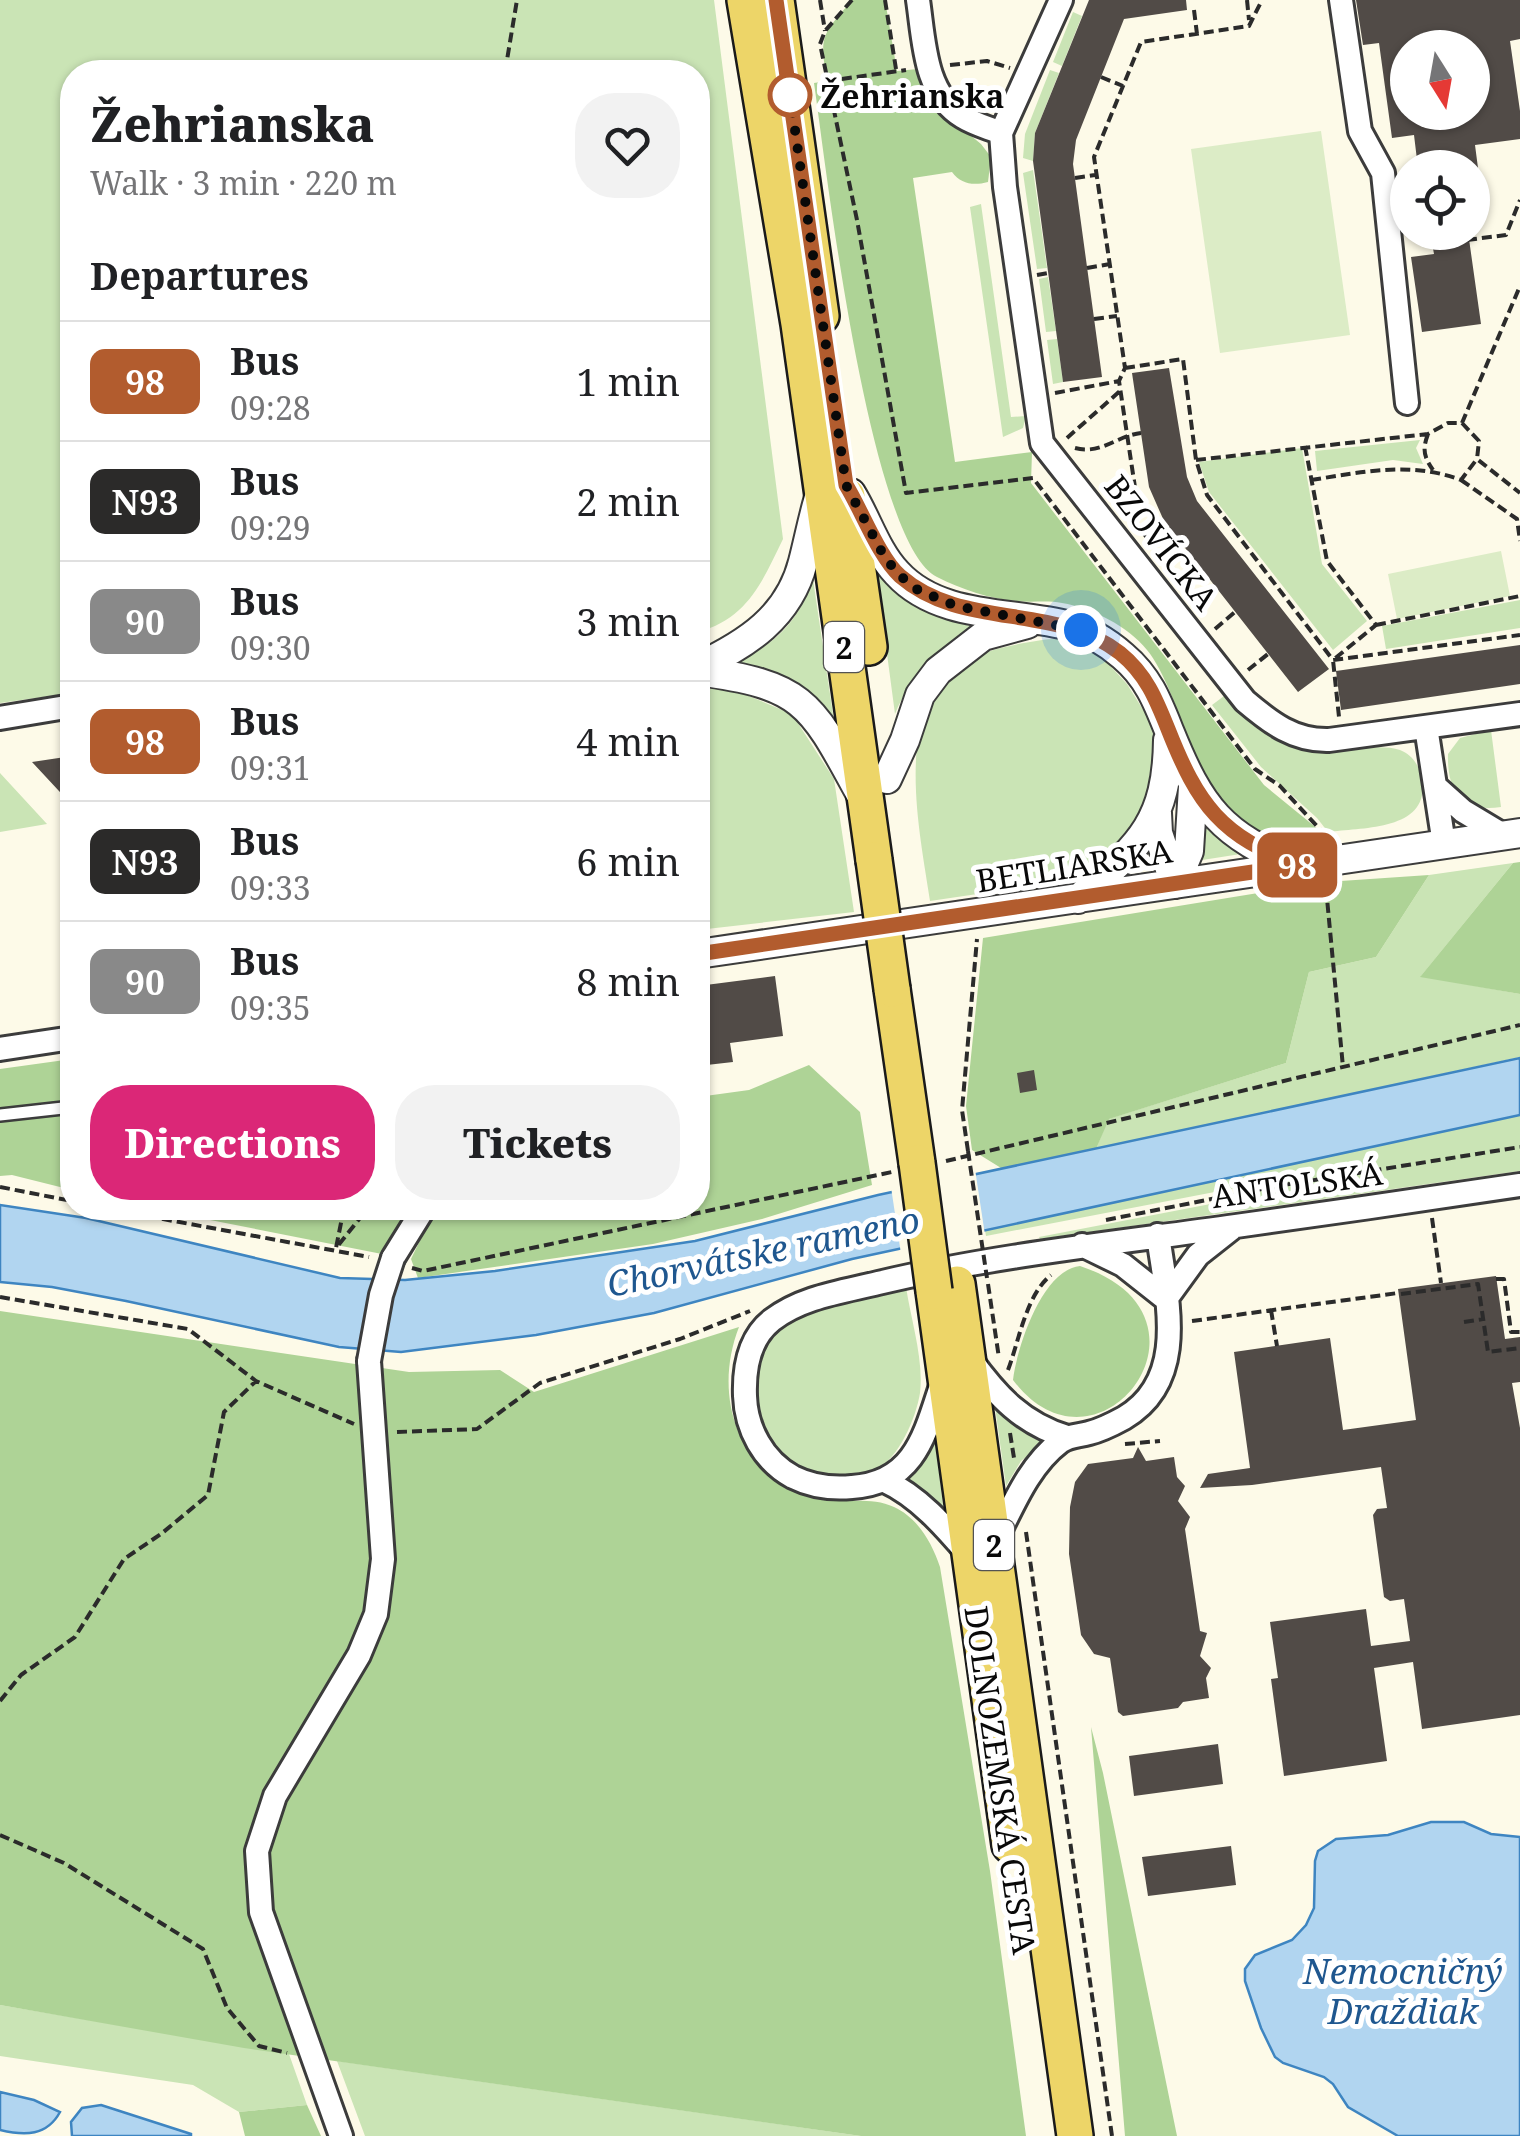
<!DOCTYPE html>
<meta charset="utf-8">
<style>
:root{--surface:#fff;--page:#f2f2f2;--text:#202124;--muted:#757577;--line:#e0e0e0;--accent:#db2777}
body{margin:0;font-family:"Noto Serif",serif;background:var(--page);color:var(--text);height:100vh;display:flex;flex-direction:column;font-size:38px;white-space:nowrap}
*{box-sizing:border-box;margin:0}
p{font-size:32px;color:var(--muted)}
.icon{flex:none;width:55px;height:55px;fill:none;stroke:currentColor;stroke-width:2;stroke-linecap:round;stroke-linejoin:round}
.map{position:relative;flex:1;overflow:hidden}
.details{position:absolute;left:60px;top:60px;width:650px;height:1160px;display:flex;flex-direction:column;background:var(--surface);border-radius:40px;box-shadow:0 2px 8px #0004}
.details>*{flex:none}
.badge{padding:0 20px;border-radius:15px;font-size:35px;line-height:65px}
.needle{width:65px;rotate:169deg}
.tools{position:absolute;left:1390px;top:30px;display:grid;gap:20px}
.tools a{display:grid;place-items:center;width:100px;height:100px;border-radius:50%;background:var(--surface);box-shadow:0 2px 8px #0004;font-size:50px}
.you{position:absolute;width:50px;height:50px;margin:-25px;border:8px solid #fff;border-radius:50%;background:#1a73e8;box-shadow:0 0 0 15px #1a73e833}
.map>.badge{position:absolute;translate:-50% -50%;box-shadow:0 0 0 5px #fff}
h2{padding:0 30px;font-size:38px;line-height:90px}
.round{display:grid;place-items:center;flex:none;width:105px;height:105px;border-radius:40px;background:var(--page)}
.headline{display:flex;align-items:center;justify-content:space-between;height:170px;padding:0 30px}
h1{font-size:48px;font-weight:800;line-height:75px}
.button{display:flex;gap:20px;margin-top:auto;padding:20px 30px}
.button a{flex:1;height:115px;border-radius:40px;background:var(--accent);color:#fff;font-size:40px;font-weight:800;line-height:115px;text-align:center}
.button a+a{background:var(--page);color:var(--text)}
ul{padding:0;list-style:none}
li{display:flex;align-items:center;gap:30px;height:120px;padding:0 30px;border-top:2px solid var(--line)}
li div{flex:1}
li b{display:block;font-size:38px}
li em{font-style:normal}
li .badge{min-width:110px;font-weight:700;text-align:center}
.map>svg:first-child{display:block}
.green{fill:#cae4b5}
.forest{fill:#aed396}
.pitch{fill:#dcecc6}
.water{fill:#b1d5f0;stroke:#3e85c1;stroke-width:2.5}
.pier{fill:#fdfae8}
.building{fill:#514b47;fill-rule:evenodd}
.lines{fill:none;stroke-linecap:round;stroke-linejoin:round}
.service-casing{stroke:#3c3c3c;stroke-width:16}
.minor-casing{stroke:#3c3c3c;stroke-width:28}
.tertiary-casing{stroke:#3c3c3c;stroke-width:32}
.primary-casing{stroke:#1a1a1a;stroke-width:40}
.path{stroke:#2b2b2b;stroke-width:4;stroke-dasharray:10 5;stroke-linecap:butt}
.service{stroke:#fff;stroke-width:11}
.minor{stroke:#fff;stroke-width:22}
.tertiary{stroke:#fff;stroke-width:28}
.primary{stroke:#edd568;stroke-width:35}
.minor-bridge-casing{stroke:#3c3c3c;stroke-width:28;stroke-linecap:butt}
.primary-bridge-casing{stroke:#1a1a1a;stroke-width:40;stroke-linecap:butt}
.path-bridge{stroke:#2b2b2b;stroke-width:4;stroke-dasharray:10 5;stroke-linecap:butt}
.minor-bridge{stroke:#fff;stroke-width:22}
.primary-bridge{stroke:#edd568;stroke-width:35}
.line-casing{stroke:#fff;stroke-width:22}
.line{stroke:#b25c2e;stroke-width:15}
.walk{stroke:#090909;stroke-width:10;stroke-dasharray:0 18}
.stop-dot{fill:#fff;stroke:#b25c2e;stroke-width:5}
.labels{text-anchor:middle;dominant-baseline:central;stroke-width:10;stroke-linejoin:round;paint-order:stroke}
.shield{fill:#fff;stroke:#535353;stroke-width:2.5}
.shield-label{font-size:30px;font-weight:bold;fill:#090909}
.stop-label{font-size:32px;font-weight:bold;fill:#090909;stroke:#fff;text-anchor:start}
.street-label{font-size:32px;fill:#090909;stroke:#fff}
.water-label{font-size:35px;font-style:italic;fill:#1f578f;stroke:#fff}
</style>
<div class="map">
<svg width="1520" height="2136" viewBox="0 0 1520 2136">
<rect width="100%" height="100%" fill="#fdfae8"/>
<path class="green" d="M0 0H714L783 539C762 582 748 618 698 632V72H72V570L65 572 72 619V693L0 703Z
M1073 12 1082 16 1062 66 1053 62Z
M1050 70 1059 73 1035 133 1033 161 1023 158 1025 134Z
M1033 170 1047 268 1037 269 1023 173Z
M981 204 1011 417 1026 416 1023 428 1003 437 970 207Z
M1048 277 1056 331 1046 332 1039 279Z
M1057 339 1063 382 1053 384 1047 340Z
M1420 440 1416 448 1423 464 1393 460 1317 471 1315 451Z
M1302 448 1322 564 1367 621 1333 650 1209 492 1199 462Z
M876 571C904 601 934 615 973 627 938 650 911 675 895 714Z
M813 579 834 721C808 688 779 666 735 663 777 643 797 623 813 579Z
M1520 600V628L1386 649 1382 626Z
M1060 638 1103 658 1127 684 1147 716 1157 744 1153 787 1143 815 1122 845 1072 880 930 901C920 833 893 714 956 666 976 650 1035 640 1060 638Z
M727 687 792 714 834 779 854 912 698 930V690Z
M1224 696C1260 723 1267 741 1314 752 1337 752 1379 743 1400 750 1413 755 1420 767 1422 780 1430 831 1362 827 1328 832L1317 818 1261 767 1212 705Z
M1491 730 1501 807C1461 813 1447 791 1448 754L1460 738Z
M0 773 47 824 0 832Z
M1201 814 1247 853 1196 861Z
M1513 863 1421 976 1520 994V1057L1096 1149 1108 1119 1286 1063 1309 972 1376 957 1429 875Z
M1520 1115V1171L1040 1239 1039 1237 1252 1196 1251 1185 986 1236 985 1230Z
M906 1287C911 1320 924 1360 920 1393 916 1418 899 1458 875 1471 862 1478 845 1477 830 1476 781 1471 757 1433 756 1387 756 1364 764 1340 783 1326 817 1301 865 1296 906 1287Z
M995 1407 1016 1427 1042 1443 1021 1461 1006 1486Z
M935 1441 944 1513 900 1479Z
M0 2005 289 2054 307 2105 239 2112 193 2085 0 2056Z
M337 2061 861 2136H365Z"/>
<path class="forest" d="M852 0H885L897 71 928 68 964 130 981 144 991 157 988 182C973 186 961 184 952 172L913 178 955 462 1032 452 1031 483 1264 785 1319 830 1321 844C1312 845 1301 849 1291 848 1265 847 1211 798 1197 776 1191 766 1190 750 1187 739 1180 715 1163 669 1147 650 1128 626 1092 608 1062 603 1047 600 1032 603 1017 601 989 599 961 589 937 577 869 543 826 166 814 83L827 81C819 34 822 36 852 0Z
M1520 862V994L1420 977 1513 863Z
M1429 875 1376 957 1309 972 1286 1063 1109 1119 1096 1149 1001 1168 972 1150 966 1106 983 938 1326 882Z
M72 1059V1190L12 1175 0 1176V1069Z
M809 1065 860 1112 872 1185 762 1219 653 1244 418 1278 411 1259 426 1228 442 1208H698V1097L749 1090Z
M149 1208H410L382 1254Z
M1080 1266C1233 1316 1098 1493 1013 1380 1017 1347 1042 1270 1080 1266Z
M0 1311 409 1372 500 1370 534 1392 739 1327C711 1399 740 1479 818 1498 843 1504 871 1496 894 1507 918 1518 932 1543 940 1567L990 1871 1026 2136H861L244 2048 0 2005Z
M1091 1727 1103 1773 1177 2136H1125Z
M307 2105 321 2136H245L239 2112Z"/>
<path class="pitch" d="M1321 131 1350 335 1220 353 1191 149Z
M1501 551 1510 596 1397 619 1388 574Z"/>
<path class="water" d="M1520 1058V1115L852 1259 654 1313 536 1335 401 1352 339 1347 126 1301 52 1287 0 1282V1205L86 1218 340 1278 405 1280 495 1271 695 1241 878 1195Z
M1431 1822H1464L1491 1834 1520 1837V2136H1398L1348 2107 1333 2084 1324 2077 1283 2063 1275 2057 1261 2028 1245 1981V1969L1255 1955 1292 1940 1306 1925 1314 1908 1315 1861 1318 1851 1336 1839 1388 1835Z
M0 2092 34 2100 60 2112C47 2136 25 2136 0 2130Z
M101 2105 191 2134V2136H72L71 2122 82 2108Z"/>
<path class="pier" d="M975 1169 985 1235 901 1254 891 1187Z"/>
<path class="building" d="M1089 0H1186L1187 10 1124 19 1076 140 1073 164 1102 377 1063 382 1033 161 1035 133Z
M1356 0H1520V39L1510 41 1520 111V139L1475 145 1478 168H1418L1414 135 1392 138 1379 43 1363 45ZM1408 48H1472V112H1408Z
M1430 232H1468L1481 324 1422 332 1411 257 1434 254Z
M1169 368 1187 477 1197 501 1329 669 1298 692 1164 521 1149 487 1132 373Z
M1520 645V684L1341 710 1336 671Z
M72 756V805L32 762Z
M775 976 783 1036 730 1043 733 1062 698 1066V986Z
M1034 1070 1037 1090 1020 1093 1017 1073Z
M1496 1276 1505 1339 1520 1337V1382L1512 1383 1520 1428V1715L1422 1729 1413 1662 1374 1668 1387 1761 1284 1776 1271 1679 1278 1678 1270 1622 1366 1609 1371 1646 1410 1641 1404 1599 1390 1601 1384 1597 1373 1515 1377 1509 1387 1508 1381 1467 1252 1485 1200 1488 1208 1474 1250 1468 1234 1352 1330 1338 1343 1430 1416 1420 1398 1289Z
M1138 1447 1146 1461 1174 1457 1177 1477 1185 1486 1178 1501 1190 1517 1185 1529 1200 1631 1207 1633 1200 1656 1211 1668 1206 1678 1209 1698 1183 1702 1178 1708 1123 1716 1118 1712 1110 1658 1094 1654 1081 1635 1069 1554 1070 1507 1075 1482 1088 1464 1133 1458Z
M1218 1744 1223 1784 1134 1796 1129 1756Z
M1231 1846 1236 1885 1148 1896 1142 1857Z"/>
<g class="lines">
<defs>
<path id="service" d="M0 1115 72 1107"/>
<path id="minor" d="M918 0C924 40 924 94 963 117 974 124 989 128 1001 133
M1061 0 1001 133 1005 187 1042 443 1245 701C1271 723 1294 741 1329 740L1520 714
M1341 0 1360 131 1383 173 1407 403
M0 718 72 706
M1426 727 1444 844
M1435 786 1463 811 1503 835
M0 1049 72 1038
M1082 1245 1123 1265 1166 1299
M393 1258 424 1208
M1166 1299 1198 1255 1231 1229
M971 1360C997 1396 1023 1424 1067 1437
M942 1383C925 1434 915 1483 852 1487 831 1489 811 1486 793 1477 763 1461 746 1428 745 1396 744 1369 749 1338 772 1320 802 1297 841 1292 878 1283 996 1255 1116 1243 1236 1226 1331 1213 1425 1199 1520 1185
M885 1481C918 1496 945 1527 968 1554
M994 1543C1012 1508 1028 1466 1060 1442 1069 1435 1079 1436 1089 1433 1102 1430 1113 1424 1124 1418 1190 1379 1166 1297 1158 1235
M341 2136 261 1912 257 1851 275 1796 359 1655 376 1614 383 1559 369 1361"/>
<path id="tertiary" d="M851 493C867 519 876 551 897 573 940 620 1014 611 1070 626 1089 631 1108 643 1123 656 1149 678 1158 703 1170 733 1200 807 1222 837 1298 865
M698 667C747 644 789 617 803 562 809 539 813 517 820 494
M698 671C804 685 811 703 860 793
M887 779 905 740 920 695 938 671 983 636 1027 624
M1157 813 1158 833 1175 884
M1175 884 1189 851 1193 787
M1078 899C1138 846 1167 825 1168 740
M698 954 1520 833"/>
<path id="primary" d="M745 0 799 324 874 860
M776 0 821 316
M847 496 869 647
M892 989 917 1163
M957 1284 1075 2136
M934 1291 1010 1845"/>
</defs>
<use href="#service" class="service-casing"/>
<use href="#minor" class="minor-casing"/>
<use href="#tertiary" class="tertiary-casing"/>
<use href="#primary" class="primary-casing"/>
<path class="path" d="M820 0 825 31
M852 0 825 31 820 44 857 220 906 493 1033 478 1255 769 1280 786 1326 836
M885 0 896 69
M1247 0 1249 20
M1194 10 1197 34
M950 65 987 61 1010 68
M505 72 517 0
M1101 77 1123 86
M827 81 906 70
M1075 178 1095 175
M1467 240 1506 235 1520 200
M1087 268 1110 264
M1037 275 1048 273
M1094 319 1117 316
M1125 368 1183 359 1196 460 1207 495 1333 660 1520 635
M1055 393 1119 381
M1462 423 1479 441 1477 459 1520 493
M1428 434C1422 450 1424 457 1433 470
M1067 438 1120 391
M1305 446 1327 561 1376 625 1333 660 1339 717
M1075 448C1101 455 1116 436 1141 433
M1196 460 1428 434 1448 423H1462L1520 286
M1311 480C1363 472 1411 461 1461 480L1477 459
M1461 480 1517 519 1520 541
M1142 534 1119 381 1125 368 1094 157 1141 42 1249 26 1262 0
M1144 537 1164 521
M1376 625 1520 596
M1215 629 1235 612
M1248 670 1268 654
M1326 888 1343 1067
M968 1151 962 1110 977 939
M946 1161 1520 1025
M0 1187 72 1201
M103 1208 369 1257
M344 1208 336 1248 368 1208
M1432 1218 1441 1283
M1106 1220 1277 1186 1520 1147
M412 1268 423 1271 892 1172
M1496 1279H1504L1511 1332H1520
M988 1284 999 1358
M1401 1294 1478 1284 1488 1352 1520 1348
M0 1297 188 1329 256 1381 354 1424
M1271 1310 1277 1346
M1192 1321 1398 1293
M1464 1322 1483 1319
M1008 1370C1019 1341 1026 1295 1051 1275
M397 1432 477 1429 540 1383 680 1339 750 1311
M1010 1433 1014 1458
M1125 1444 1160 1441
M1026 1532 1112 2136
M0 1701 21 1675 75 1637 124 1559 161 1534 208 1495 224 1412 256 1381
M0 1835 64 1863 203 1949 227 2008 259 2046 287 2053"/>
<use href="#service" class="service"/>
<use href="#minor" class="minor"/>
<use href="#tertiary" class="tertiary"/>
<use href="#primary" class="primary"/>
<defs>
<path id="minor-bridge" d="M369 1361 381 1295 393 1258"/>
<path id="primary-bridge" d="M874 860 892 989
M917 1163 934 1291"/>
</defs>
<use href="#minor-bridge" class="minor-bridge-casing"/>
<use href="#primary-bridge" class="primary-bridge-casing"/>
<path class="path-bridge" d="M968 1151 987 1278"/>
<use href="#minor-bridge" class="minor-bridge"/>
<use href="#primary-bridge" class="primary-bridge"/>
</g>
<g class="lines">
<defs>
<path id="line" d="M698 954 1300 865C1221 837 1198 805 1168 729 1156 699 1146 674 1120 653 1055 602 963 631 900 576 879 557 862 511 846 485L776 0"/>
</defs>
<use href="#line" class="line-casing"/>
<use href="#line" class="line"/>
<path class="walk" d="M790 95 846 485 884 556 898 574 918 590 956 606 1081 630"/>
</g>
<circle class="stop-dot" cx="790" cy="95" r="20"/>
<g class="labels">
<g class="shield">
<rect x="824" y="622" width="40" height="50" rx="8"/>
<rect x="974" y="1520" width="40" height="50" rx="8"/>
</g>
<g class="shield-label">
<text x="844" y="647">2</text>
<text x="994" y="1545">2</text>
</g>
<g class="stop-label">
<text x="820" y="95">Žehrianska</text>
</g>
<g class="street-label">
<text transform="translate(1162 542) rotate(52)">BZOVÍCKA</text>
<text transform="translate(1074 865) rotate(-9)">BETLIARSKA</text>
<text transform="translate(1297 1184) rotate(-8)">ANTOLSKÁ</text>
<text transform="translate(1001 1780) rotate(82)">DOLNOZEMSKÁ CESTA</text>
</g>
<g class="water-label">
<text transform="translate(763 1251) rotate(-12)">Chorvátske rameno</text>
<text x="1403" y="1970">Nemocničný<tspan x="1403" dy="40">Draždiak</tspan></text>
</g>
</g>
</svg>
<div class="tools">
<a><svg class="needle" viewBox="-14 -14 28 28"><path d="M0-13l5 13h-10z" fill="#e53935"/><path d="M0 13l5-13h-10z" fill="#757577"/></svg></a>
<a><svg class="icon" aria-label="locate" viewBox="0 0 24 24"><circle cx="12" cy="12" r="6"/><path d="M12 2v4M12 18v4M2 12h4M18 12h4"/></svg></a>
</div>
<div class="you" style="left:1081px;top:630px"></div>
<b class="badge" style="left:1297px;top:865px;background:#b25c2e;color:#fff">98</b>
<section class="details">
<div class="headline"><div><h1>Žehrianska</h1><p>Walk · 3 min · 220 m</p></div><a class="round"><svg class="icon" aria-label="heart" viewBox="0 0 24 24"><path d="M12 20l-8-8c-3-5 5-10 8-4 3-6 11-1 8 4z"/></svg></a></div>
<h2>Departures</h2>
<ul>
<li><span class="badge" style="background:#b25c2e;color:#fff">98</span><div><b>Bus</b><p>09:28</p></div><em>1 min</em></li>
<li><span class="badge" style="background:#2b2a29;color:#fff">N93</span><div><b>Bus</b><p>09:29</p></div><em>2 min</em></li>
<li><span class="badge" style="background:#898989;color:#fff">90</span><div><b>Bus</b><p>09:30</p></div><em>3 min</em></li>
<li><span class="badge" style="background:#b25c2e;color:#fff">98</span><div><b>Bus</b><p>09:31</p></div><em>4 min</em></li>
<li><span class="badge" style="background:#2b2a29;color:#fff">N93</span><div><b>Bus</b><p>09:33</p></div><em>6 min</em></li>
<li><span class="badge" style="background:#898989;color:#fff">90</span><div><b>Bus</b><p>09:35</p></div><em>8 min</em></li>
</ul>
<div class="button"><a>Directions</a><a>Tickets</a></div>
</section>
</div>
